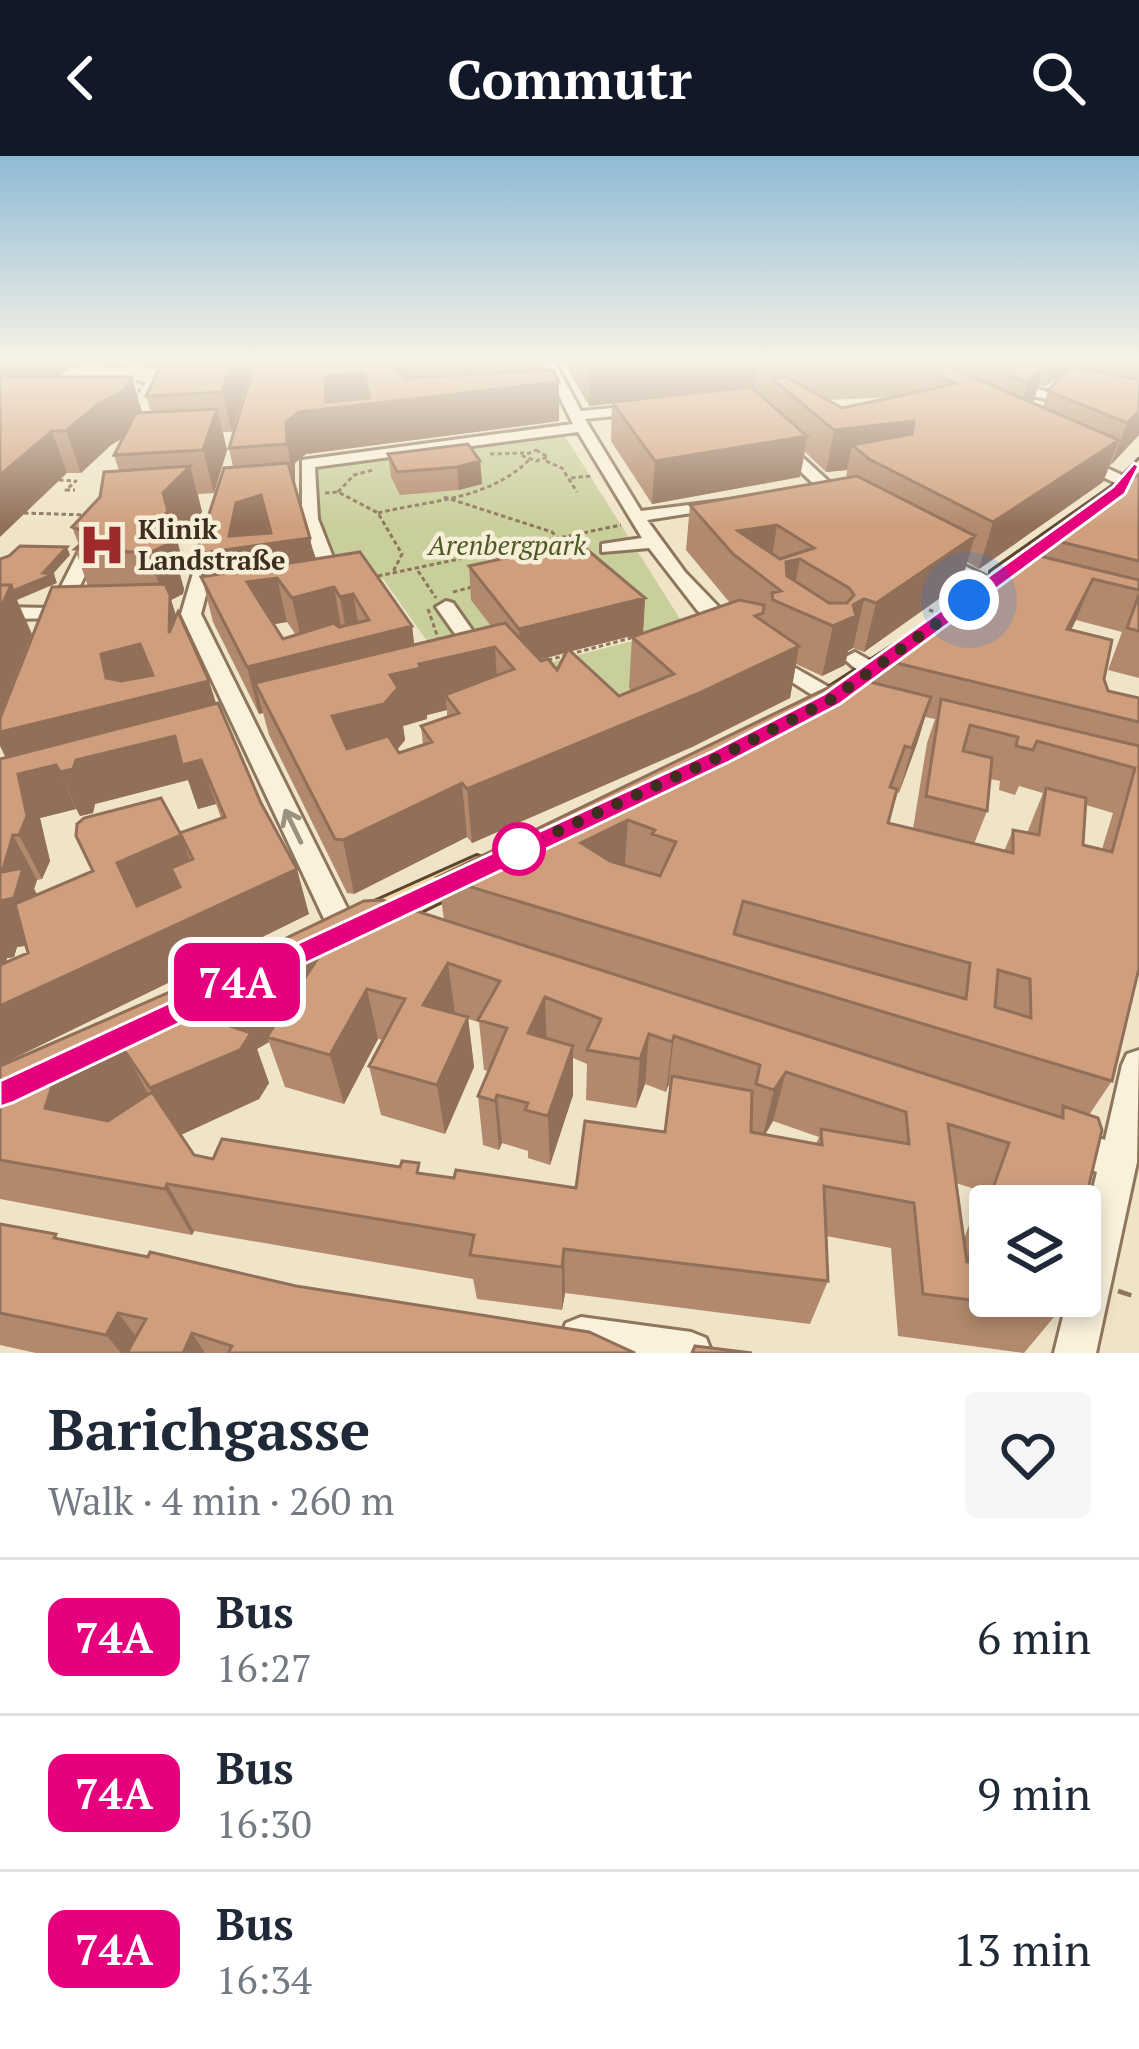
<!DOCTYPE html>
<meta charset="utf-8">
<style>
:root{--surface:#fff;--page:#f6f6f7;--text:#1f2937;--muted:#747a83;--line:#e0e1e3;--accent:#111827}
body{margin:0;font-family:"PT Serif",serif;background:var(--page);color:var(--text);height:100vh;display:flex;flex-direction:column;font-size:45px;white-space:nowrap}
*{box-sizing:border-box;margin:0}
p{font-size:39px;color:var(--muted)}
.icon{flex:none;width:66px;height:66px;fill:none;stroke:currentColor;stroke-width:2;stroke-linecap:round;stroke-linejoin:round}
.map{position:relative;height:1197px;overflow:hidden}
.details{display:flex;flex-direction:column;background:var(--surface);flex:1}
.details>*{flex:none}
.badge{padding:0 24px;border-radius:18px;font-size:42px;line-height:78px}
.controls{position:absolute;left:969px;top:1029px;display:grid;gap:24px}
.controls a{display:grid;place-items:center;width:132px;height:132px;border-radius:12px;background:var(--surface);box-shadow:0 6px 18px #0003;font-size:60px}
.you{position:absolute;width:60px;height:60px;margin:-30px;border:9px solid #fff;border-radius:50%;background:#1a73e8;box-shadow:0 0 0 18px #1a73e833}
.map>.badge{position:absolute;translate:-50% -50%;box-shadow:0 0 0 6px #fff}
.round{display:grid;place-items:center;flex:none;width:126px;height:126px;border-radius:12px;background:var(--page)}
.overview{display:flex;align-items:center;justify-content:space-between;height:204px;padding:0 48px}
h1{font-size:57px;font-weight:600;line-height:90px}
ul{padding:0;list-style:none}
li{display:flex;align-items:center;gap:36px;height:156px;padding:0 48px;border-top:3px solid var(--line)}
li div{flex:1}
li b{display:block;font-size:45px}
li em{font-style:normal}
li .badge{min-width:132px;font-weight:700;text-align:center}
header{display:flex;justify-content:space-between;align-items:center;height:156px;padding:0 48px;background:var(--accent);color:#fff;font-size:54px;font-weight:600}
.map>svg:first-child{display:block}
.green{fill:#c9cf9b}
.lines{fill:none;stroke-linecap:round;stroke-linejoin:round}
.minor-casing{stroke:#8d765c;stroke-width:6}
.major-casing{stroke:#5b4430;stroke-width:6}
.path-far1{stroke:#8d765c;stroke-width:3;stroke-dasharray:4.5 3;stroke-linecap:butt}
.path{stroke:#8d765c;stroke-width:4.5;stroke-dasharray:14 9;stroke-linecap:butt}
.minor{fill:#faf1dc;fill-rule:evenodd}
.major{fill:#f3d9a0;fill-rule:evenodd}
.wall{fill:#b2896c;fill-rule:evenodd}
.shaded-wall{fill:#916f58}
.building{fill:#cf9f7d;stroke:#916f58;stroke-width:3;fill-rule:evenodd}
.oneway{stroke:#9c907e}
.line{fill:#e6007e;stroke:#fff;stroke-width:3}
.walk{stroke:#3d2e20;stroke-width:12;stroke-dasharray:0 21.6}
.stop-dot{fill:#fff;stroke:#e6007e;stroke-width:6}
.labels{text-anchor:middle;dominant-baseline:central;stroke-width:9;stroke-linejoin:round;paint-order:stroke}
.far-poi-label{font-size:27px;font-weight:bold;fill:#3d2e20;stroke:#f7eed8;text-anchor:start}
.far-park-label{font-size:27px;font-style:italic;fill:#4d5a26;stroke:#f7eed8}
</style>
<header><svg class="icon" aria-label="back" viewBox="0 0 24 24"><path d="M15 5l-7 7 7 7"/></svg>Commutr<svg class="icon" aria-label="search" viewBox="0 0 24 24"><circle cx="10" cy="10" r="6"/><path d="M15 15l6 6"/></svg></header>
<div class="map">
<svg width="1139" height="1197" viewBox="0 0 1139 1197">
<rect width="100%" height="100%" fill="#f0e4c8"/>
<path class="green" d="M563 277 682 466 525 507 444 509 383 423 341 418C329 386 308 344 319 310Z
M686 471 674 574 517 515Z"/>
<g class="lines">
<defs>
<path id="minor" d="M541 203H553L581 255 645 249 652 253 645 257 585 263 641 355 729 344V350L723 352 647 364 685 416 736 469V477H722L697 454 649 392 602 396V388L642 382 578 276 315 311 318 363 345 432 335 438 328 436 302 363V304L573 268Z
M1003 227 1139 252V260L998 234V228Z
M777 287H787L850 345V351H838L777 293Z
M1071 300H1081L1139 327V338L1071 306Z
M94 378 103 383 69 452 79 454V462L0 463V451L50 452 85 383Z
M210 385 219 390 201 458 359 776 354 784 344 788 334 784 181 458 201 390Z
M937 396 995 425 997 429 995 433H981L931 405V397Z
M446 445 453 447 489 498 493 502 489 506H475L436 451Z
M855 496 885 513 882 518C868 521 853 513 844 502Z
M769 497 855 546 858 551 847 558 839 556 762 507 758 503 762 499Z
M1139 894 1137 1006 1096 1197H1054L1068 1140H1080V1088L1097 1016 1054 1001 1049 989 1054 977 1067 972 1105 984 1122 909 1127 898Z
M581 1161 691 1176 706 1182 712 1197H567L560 1182 566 1167Z"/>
<path id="major" d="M1139 304V323L1126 339 1007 426H991V416L1112 331Z
M912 478 925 486 921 491 839 550H819L815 544 819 538Z
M477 700 489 704 494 713 489 722 376 777 363 781 350 777 345 767 350 757Z"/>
</defs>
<use href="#minor" class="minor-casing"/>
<use href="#major" class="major-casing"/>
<path class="path-far1" d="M104 210H130
M146 210 156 213
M66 213 86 208
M129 226H144L135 242
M536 294 548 301 536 305 523 300Z
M490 298 524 297
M546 305 562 312 577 336
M571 322 592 320
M59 324 76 325 66 334H75
M338 336 354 319 373 314
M325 337 338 336 378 357 402 398 393 416
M444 341 552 376 567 391
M24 357 87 359
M378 357C431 344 488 344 529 304
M178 384 197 383
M418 415 436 442
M378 420 621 369
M453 436 472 431
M428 453 438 482
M929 454 939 457
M548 504 631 482"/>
<path class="path" d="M1118 1135 1139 1142"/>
<use href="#minor" class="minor"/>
<use href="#major" class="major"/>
</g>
<path class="wall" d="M0 203H254L232 276H223L227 294 214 337 198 338 202 356 177 384 182 403 177 408 184 433 183 438 171 444 176 459 209 525 216 547 309 758 0 909 5 601 88 430 75 393 79 389 72 371 100 341 119 315 114 299 123 282 111 289 81 317H67ZM83 209 160 211 146 240 151 257H142L59 221 70 212ZM188 624 198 653 216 648 221 662 180 677 76 680 92 715 37 738 34 733 37 724 42 723 50 705 40 662 76 653 80 660 93 657 95 648ZM26 790 28 797 6 807 7 802 14 801 17 791Z
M256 203H545V214L559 226V265L306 298 295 307V331L310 382 314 404 412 470 414 489 491 470 471 444 469 410 645 442 643 477 571 495 619 540 632 535 629 532 632 481 730 447 686 394 690 349 846 322 847 314 826 316 805 296 800 321 652 348 611 285 612 247 589 250 562 203H1139V279L1110 309 1103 326 979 413 967 406 961 427 864 496 853 492 848 495 845 509 822 520 796 508 790 542 692 591 472 687 467 681 354 738 347 737 269 579 263 557 259 558 213 466 196 398 233 311 229 292ZM1061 219 1048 235 1043 251 1032 247 1039 229 1046 230ZM893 241 842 252 828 244ZM287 466 296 479 283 483 274 468ZM566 497 557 514 539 504ZM447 554V561L421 570 423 589 399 597 397 594 405 584 403 570 427 563V559Z
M388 298 480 305 482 328 459 334 400 339 391 321Z
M1139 318V522L1108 514 1122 476 1076 464 1071 474 1104 523 1108 535 1139 542V812L1112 925 1089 959 1080 1050H990V1140L1059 1155 1024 1197 898 1180 891 1092 826 1080 828 1125 810 1168 565 1137 562 1154 477 1143 473 1123 194 1075 192 1079 0 1043V910L444 764 438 721 874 527 880 503 1042 401 1049 383ZM925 561 935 563 927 587 913 673 888 667 896 636 899 637ZM990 623 1000 625 999 634 1015 639 1019 630 1043 637 1027 677 1013 674 1004 695 974 688 987 655ZM1086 649 1113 657 1102 693 1083 689ZM468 863 479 866 484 914 488 915 478 940 483 989 499 994 502 987 528 995V1002L550 1009 573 939V902L587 908 586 944 636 952 645 928 666 936 668 930 671 931 665 976 576 1032 454 1022 421 1017 213 1003 194 999 181 979 259 943 269 927 257 893 269 886 285 931 344 948 378 883 383 884 369 910 381 959 445 978 474 911ZM773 965 819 981 816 988 765 979ZM956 1027 981 1035 964 1083Z
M0 1068 60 1083 635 1197H36L0 1189Z"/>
<path class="shaded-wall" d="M21 203H81L83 209 70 212 12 260 0 228V219Z
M234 203H254L232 276 222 236Z
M673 203H808V208L757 210 754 233 589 250V211Z
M1054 203H1070L1066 215 1046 230Z
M407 207 411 243 559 226V265L306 298 295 307V331L287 288 286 266 325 220 364 217 368 248 395 213Z
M1045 207 1034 245 1016 266 1028 227Z
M132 221 143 260 135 275 111 289 81 317 66 275Z
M217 253 227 294 214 337 203 294Z
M1139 255V279L1111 309 1127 267Z
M914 265 904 307 852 289 847 314 826 316 834 274Z
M52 275 67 317 0 381V319Z
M807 280 800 321 652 348 655 305Z
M1119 284 1103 326 979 413 993 366Z
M480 305 482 328 459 334 457 311Z
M190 310 202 356 177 384 182 403 177 408 184 433 183 438 171 444 182 479 169 477 165 447 149 397 148 374 163 337Z
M261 339 270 383 310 382 319 427 277 422 287 466 258 471 205 429 196 398 229 380 236 347Z
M777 369 770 415 738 375Z
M975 380 961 427 864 496 876 447Z
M67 391 70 399 52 419 54 418 57 427 17 444 32 478 0 559V453L11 429 43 417Z
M800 403 791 450 786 406Z
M1093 423 1076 464 1050 516 1067 473Z
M334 431 342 476 302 487 292 442Z
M353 438 361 483 412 470 417 513 419 508 495 491 498 542 445 539 447 554 427 559V563L403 570 405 584 392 600 343 613 255 527 263 557 259 558 247 511 348 486 340 441Z
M645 442 643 477 521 508 519 473Z
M864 443 853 492 848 495 845 509 822 520 833 470 853 449Z
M140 488 155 530 209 525 222 567 175 580 201 604 216 648 198 653 188 624 95 648 93 657 80 660 57 611 76 653 40 662 50 705 42 723 19 679 15 621 0 590V576L106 522 101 498Z
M799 490 790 542 692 591 472 687 467 633Z
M931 541 918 585 899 637 912 592Z
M462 627 467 681 354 738 343 684Z
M628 664 625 709 580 733 581 687Z
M13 679 37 724 34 733 47 757 39 787 17 791 14 801 7 802 0 832V745L2 716Z
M181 679 197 724 171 712 179 732 137 752 117 707Z
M297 713 309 758 0 909V850Z
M316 805 267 881 269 886 257 893 269 927 259 943 176 981 150 932 222 851Z
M448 807 455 858 423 849Z
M367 833 378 883 344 948 330 899Z
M545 841 547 891 528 877Z
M468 861 474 911 445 978 437 929Z
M649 878 645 928 636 952 640 903Z
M674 880 668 930 666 936 672 886Z
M573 890V939L550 1009 548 960Z
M124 894 151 943 83 979 45 952 52 930Z
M786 916 773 965 762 983 774 934Z
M497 939 502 987 499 994 495 945Z
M167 1028 194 1075 192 1079 165 1033Z
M564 1093 565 1137 562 1154V1111Z
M118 1157 149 1197H121L106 1179Z
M192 1177 205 1197H183Z"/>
<path class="building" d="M0 203H21L0 219Z
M164 203H234L222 236 146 240Z
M256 203H457L407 207 395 213 405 222 553 214 559 226 299 256 286 266 287 288 229 292ZM364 217 370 242 326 246 325 220Z
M584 203H673L589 211Z
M812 203H896L757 210Z
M907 203H930L1119 284 993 366 869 303 852 289 912 278 914 265 834 274 772 223 786 221 842 252 955 228Z
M971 203H1025L1045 207 1028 227Z
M1117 203H1139V208Z
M1068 211 1139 223V255L1127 267 1048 235Z
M0 221H132L123 235 98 248 66 275H52L0 319Z
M751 231 807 280 655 305 612 246Z
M217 253 203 294 114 299 136 257Z
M468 288 480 305 457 311 397 316 388 298Z
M288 307 310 382 196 398 224 312ZM261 339 271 377 229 380 236 347Z
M190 310 163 337 168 355 148 374 169 384 168 388 149 397 75 393 92 378 72 371 100 341 104 316Z
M1139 318V405L1049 383Z
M857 320 975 380 876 447 864 443 853 449 856 460 833 470 773 444 772 437 781 435 733 398 690 349ZM777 369 814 392 780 403 738 375ZM800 403 849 432 854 439 847 447H829L787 420 786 406Z
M578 386 645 442 519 473 469 410Z
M20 390 67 391 43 417 54 418 13 435 11 429H0V403L9 400Z
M360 396 412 470 247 511 201 421ZM277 422 292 442 334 431 340 441 353 438 369 464 339 471 334 467 283 483 247 426Z
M1027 397 1139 424V434L1093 423 1067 473 1112 484 1104 523 1108 535 1139 542V566L880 503Z
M165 428 170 439 169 477 178 456 209 525 0 576V562L52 431ZM140 488 153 519 121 525 106 522 101 498Z
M0 429H11L0 453Z
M1139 438V475L1127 472Z
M739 444 764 449 763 457 755 460 799 490 697 538 467 633 462 627 343 684 335 683 255 527 505 467 541 505 548 503 557 514 568 493 619 540 674 518 632 481ZM495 491 514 513 445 539 459 557 421 570 432 586 399 597 388 580 347 593 332 560 384 548 398 532 390 519 421 512 419 508Z
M850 521 931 541 912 592 905 590 890 631 897 633 888 667 1013 697V674L1039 679 1046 632 1086 642 1083 689 1112 696 1135 612 1037 585 1033 594 1016 590 1018 581 970 569 963 595 992 602 987 655 926 640 941 543 1139 590V812L1112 925 438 721ZM628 664 655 674 652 678 676 686 660 720 610 705 581 687ZM743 745 970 807 966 843 734 778ZM998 814 1030 823 1031 862 995 851Z
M218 547 261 647 297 713 0 850V809L28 797 15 748 93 715 76 680 77 668 84 662 161 642 180 677 225 661 201 604 182 609 175 580 76 604 73 613 60 616 56 609 18 618 27 660 19 679H13L2 716 23 712 14 742 0 745V603ZM181 679 193 703 171 712 180 731 137 750 117 707Z
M382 744 1063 962V950L1098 962 1102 974 1080 1067V1050H996L988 1046 1009 987 948 968 967 1107 973 1090 990 1092V1140H1063L1059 1155 923 1138 914 1047 824 1030 828 1125 564 1093 562 1111 470 1099 474 1079 167 1028 165 1033 0 1004V910L209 819 364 745ZM316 805 267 881 330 899 367 833 405 843 369 910 437 929 468 861 423 849 448 807 500 825 478 864 507 872 478 940 495 945 497 939 528 947 525 954 548 960 573 890 528 877 545 841 601 863 587 894 640 903 649 878 672 886 674 880 760 909 756 928 774 934 786 916 906 956 909 988 821 973 822 989 751 976 752 935 672 920 665 976 585 965 576 1032 456 1014 454 1022 417 1017 419 1007 402 1005 400 1011 222 983 213 1003 194 999 152 936 108 965 45 952 52 930 124 894 150 932 240 894 251 877 230 870 222 851Z
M0 1068 56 1078 54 1082 148 1101 150 1096 296 1130 589 1176 635 1197H228L232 1190 192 1177 183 1197H127L146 1163 118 1157 106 1179 0 1157Z
M695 1190 752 1197H692Z"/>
<defs><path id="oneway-shaft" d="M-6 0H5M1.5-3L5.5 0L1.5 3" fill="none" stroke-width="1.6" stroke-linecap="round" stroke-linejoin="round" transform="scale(3)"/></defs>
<use class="oneway" href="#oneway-shaft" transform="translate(293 670) rotate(-116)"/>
<linearGradient id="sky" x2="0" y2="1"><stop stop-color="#8fbad6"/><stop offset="0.55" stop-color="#f8f3e6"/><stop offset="1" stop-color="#f8f3e6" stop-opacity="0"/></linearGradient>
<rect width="1139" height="371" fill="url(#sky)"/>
<path class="line" d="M1134 307 1139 310 1125 338 840 548 729 606 12 947 0 951V925L713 595 824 538 1113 331Z"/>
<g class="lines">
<path class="walk" d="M519 693 721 600 832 543 969 444"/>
</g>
<defs>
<symbol id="hospital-bare" viewBox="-9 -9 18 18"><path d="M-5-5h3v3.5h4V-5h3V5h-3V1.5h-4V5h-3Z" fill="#9e2a2b" stroke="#f7eed8" stroke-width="2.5" paint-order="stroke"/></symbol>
</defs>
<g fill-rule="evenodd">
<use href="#hospital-bare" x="69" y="356" width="66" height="66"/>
</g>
<circle class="stop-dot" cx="519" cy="693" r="24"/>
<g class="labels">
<g class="far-poi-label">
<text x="138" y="373">Klinik<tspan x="138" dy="31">Landstraße</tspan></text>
</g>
<g class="far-park-label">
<text x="507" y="389">Arenbergpark</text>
</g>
</g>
</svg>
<div class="controls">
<a><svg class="icon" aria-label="layers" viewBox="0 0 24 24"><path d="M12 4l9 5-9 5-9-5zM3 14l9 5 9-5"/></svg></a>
</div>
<div class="you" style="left:969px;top:444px"></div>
<b class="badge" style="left:237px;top:826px;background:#e6007e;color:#fff">74A</b>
</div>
<section class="details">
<div class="overview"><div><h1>Barichgasse</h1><p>Walk · 4 min · 260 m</p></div><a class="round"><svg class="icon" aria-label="heart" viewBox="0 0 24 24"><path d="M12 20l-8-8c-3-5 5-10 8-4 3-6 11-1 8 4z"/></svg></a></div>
<ul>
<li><span class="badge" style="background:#e6007e;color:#fff">74A</span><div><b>Bus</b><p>16:27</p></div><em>6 min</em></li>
<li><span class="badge" style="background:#e6007e;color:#fff">74A</span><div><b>Bus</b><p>16:30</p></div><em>9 min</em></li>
<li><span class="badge" style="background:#e6007e;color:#fff">74A</span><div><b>Bus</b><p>16:34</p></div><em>13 min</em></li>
</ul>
</section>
